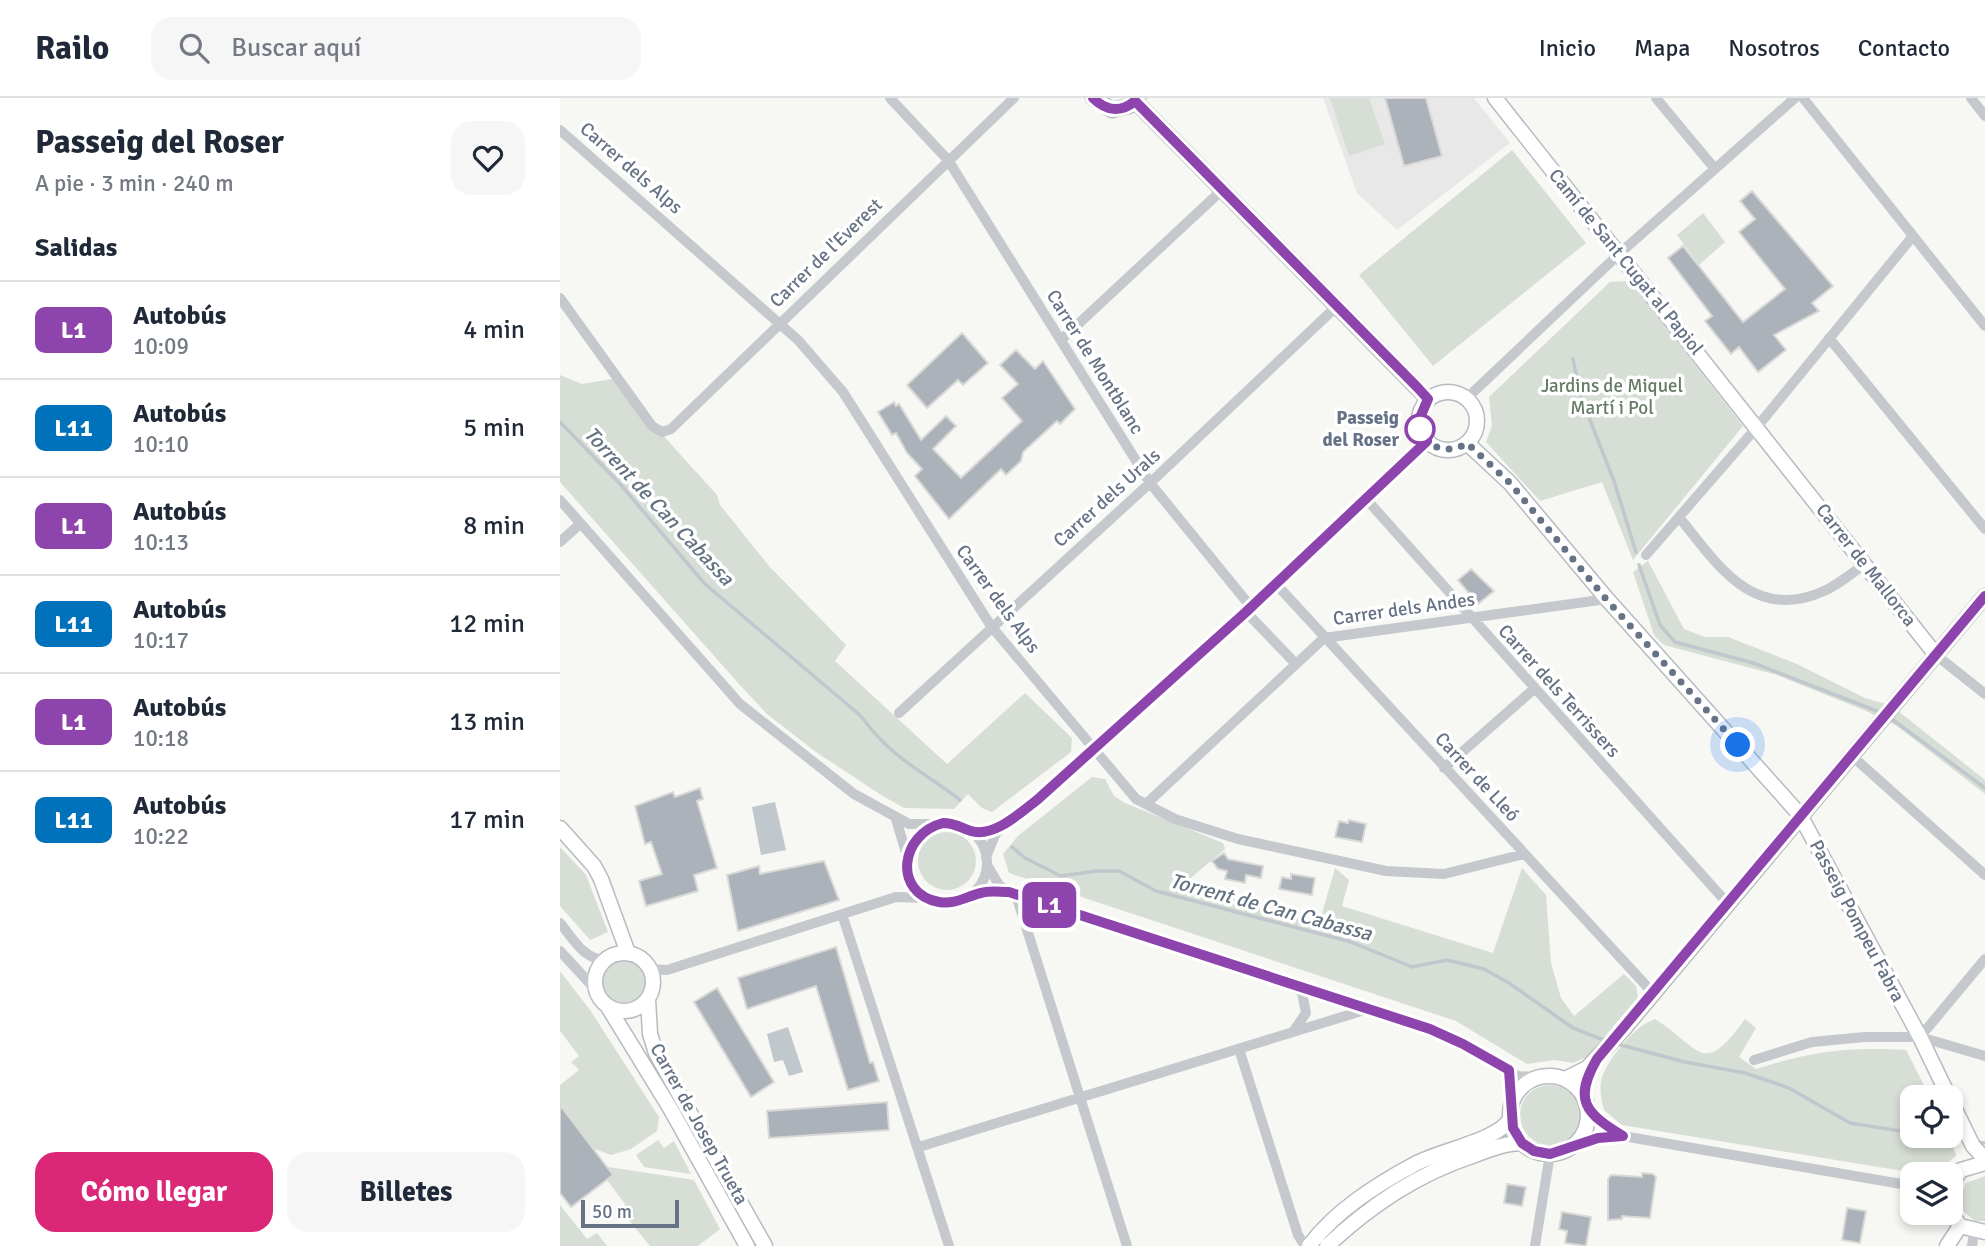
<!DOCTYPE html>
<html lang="es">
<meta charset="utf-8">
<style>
:root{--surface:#fff;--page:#f6f6f7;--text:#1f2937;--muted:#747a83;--line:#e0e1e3;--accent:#db2777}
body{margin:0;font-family:Signika,sans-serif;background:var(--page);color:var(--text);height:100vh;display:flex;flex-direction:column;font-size:26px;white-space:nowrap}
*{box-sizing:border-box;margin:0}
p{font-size:23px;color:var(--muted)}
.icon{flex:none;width:38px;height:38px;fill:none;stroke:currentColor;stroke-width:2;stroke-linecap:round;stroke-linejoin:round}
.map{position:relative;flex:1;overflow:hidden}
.details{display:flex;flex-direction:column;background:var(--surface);width:560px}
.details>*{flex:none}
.badge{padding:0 14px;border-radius:10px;font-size:24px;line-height:46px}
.controls{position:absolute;left:1340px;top:987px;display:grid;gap:14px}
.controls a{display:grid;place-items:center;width:63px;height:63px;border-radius:14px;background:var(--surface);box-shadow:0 4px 10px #0003;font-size:35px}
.scale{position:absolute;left:21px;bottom:18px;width:98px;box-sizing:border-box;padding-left:7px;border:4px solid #667285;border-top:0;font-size:19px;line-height:24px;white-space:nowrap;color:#667285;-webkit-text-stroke:5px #fff;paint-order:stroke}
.you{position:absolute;width:35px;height:35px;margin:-18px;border:5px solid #fff;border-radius:50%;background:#1a73e8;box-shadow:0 0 0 10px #1a73e833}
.map>.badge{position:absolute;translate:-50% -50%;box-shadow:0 0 0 4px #fff}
h2{padding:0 35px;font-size:26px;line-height:63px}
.round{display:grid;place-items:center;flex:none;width:74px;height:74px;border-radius:21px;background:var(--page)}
.headline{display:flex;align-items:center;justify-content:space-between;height:119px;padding:0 35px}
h1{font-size:33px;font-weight:700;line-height:52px}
.cta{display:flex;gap:14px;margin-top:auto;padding:14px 35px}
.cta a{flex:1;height:80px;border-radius:21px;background:var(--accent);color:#fff;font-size:28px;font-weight:700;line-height:80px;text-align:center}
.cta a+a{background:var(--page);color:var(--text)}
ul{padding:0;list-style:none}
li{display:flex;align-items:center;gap:21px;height:98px;padding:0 35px;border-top:2px solid var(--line)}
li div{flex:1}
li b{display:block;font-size:26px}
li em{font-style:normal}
li .badge{min-width:77px;font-weight:700;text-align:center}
header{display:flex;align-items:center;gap:42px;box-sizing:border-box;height:98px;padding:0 35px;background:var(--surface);border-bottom:2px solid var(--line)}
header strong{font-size:33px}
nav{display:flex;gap:38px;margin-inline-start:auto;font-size:24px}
.search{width:490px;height:63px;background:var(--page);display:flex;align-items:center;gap:18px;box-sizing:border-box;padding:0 24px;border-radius:21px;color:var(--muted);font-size:26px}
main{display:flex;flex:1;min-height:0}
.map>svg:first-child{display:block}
.built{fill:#e8e8e8}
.green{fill:#d7ded5}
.water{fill:#c0c7cd}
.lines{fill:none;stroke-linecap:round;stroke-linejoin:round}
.stream{stroke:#c0c7cd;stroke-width:3.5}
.building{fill:#acb2b9;stroke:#d9d9d7;stroke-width:2}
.secondary-casing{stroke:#b7bbc0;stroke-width:17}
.street{stroke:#c5c8cc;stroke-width:10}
.secondary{stroke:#fff;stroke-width:14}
.line-casing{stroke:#fff;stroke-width:16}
.line{stroke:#8e44ad;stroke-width:10}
.walk{stroke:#667285;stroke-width:7;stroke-dasharray:0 12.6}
.stop-dot{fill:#fff;stroke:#8e44ad;stroke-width:3.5}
.labels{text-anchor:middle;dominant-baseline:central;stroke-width:7;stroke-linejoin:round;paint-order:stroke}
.street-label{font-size:19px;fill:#667285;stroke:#fff}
.park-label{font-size:19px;fill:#667c65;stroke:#fff}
.stop-label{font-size:19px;font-weight:bold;fill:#667285;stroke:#fff;text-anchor:end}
.water-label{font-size:21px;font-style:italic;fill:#637381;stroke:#fff}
</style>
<header>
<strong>Railo</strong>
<div class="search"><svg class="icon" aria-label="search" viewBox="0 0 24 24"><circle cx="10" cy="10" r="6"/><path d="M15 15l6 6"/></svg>Buscar aquí</div>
<nav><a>Inicio</a><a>Mapa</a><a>Nosotros</a><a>Contacto</a></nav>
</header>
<main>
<section class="details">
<div class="headline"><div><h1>Passeig del Roser</h1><p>A pie · 3 min · 240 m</p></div><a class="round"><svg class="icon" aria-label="heart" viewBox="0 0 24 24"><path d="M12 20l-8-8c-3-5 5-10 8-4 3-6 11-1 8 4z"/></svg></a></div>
<h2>Salidas</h2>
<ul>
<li><span class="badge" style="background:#8e44ad;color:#fff">L1</span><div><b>Autobús</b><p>10:09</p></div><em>4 min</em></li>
<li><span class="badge" style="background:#0072bc;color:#fff">L11</span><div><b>Autobús</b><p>10:10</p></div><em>5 min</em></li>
<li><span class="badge" style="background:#8e44ad;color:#fff">L1</span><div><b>Autobús</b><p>10:13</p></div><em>8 min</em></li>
<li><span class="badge" style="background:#0072bc;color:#fff">L11</span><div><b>Autobús</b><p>10:17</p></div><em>12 min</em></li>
<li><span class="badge" style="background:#8e44ad;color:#fff">L1</span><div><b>Autobús</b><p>10:18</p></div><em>13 min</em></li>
<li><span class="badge" style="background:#0072bc;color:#fff">L11</span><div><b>Autobús</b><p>10:22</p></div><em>17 min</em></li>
</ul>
<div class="cta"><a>Cómo llegar</a><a>Billetes</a></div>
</section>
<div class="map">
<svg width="1425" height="1148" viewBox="0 0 1425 1148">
<rect width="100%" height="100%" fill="#f7f7f4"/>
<path class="built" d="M763 0H914L950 45 837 132 797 95Z"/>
<path class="green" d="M770 0H809L825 46 789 58Z
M952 52 1026 145 873 268 799 177Z
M1143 115 1165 144 1139 167 1117 137Z
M1069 183 1183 328 1073 462 1042 384 980 403 926 344 932 328 929 299 1050 184Z
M0 277 22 286 52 281 157 397 160 407 209 468 286 547 275 563 387 666 465 595 512 640 511 654 432 714 422 710 408 696 394 711 344 710 321 697 256 654 207 616 179 586 0 384Z
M1088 463 1124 531 1145 539H1168L1237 566 1305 600 1332 608 1425 682V696L1337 628 1306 613 1217 577 1104 547 1094 537 1073 474Z
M532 679 545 681 554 698 565 705 663 745 665 751 625 785 761 819 775 770 789 782 782 808 933 855 962 770 986 797 991 865 1001 900 1014 918 1064 876 1076 888 1078 899 1029 958 1013 965 995 962 967 966 896 923 449 775 443 756 458 738Z
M358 763a29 29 0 1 1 58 0a29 29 0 1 1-58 0Z
M0 749 26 777 48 834 30 842 0 808Z
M41 884a23 23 0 1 1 46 0a23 23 0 1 1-46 0Z
M0 873 30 912 99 1019 97 1033 71 1051 51 1057 32 1050 0 1007V987L19 972 11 964 19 958 0 933Z
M1095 921C1141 950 1142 981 1185 921L1196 930 1179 959 1196 971C1253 953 1286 949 1346 952L1370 999H1353V1038H1390L1396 1058 1376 1074 1361 1076 1062 1027 1044 1012C1041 1002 1039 989 1042 979 1049 960 1075 927 1095 921Z
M960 1017a30 30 0 1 1 60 0a30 30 0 1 1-60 0Z
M98 1042 104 1050 114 1043 131 1076 84 1069 76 1057Z
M48 1069 134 1082 160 1131 138 1148H90L64 1116 65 1106 47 1082 53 1077Z
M1425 1078V1123H1415L1404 1114 1399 1101 1406 1085Z
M0 1107 27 1141 37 1135 47 1148H0Z"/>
<path class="water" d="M215 704 226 752 201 757 192 709Z
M228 929 243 974 229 978 223 962 214 964 207 936Z"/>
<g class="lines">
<path class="stream" d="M1013 261 1021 299 1054 383 1076 454
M0 324 60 386 145 486 301 618C332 661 360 671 400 702
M1079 467 1100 527 1115 544 1193 565 1322 615
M1329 619 1425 690
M452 749 465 760 501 778 536 773H559L596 793 791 844 852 869 887 862 924 871 949 885 1013 930 1046 943
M1057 946 1125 964 1185 975 1229 990 1290 1025 1353 1035
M1375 1038 1404 1042
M1416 1044 1425 1045"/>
</g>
<path class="building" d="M825 0H866L882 58 844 68Z
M1192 93 1273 188 1252 205 1259 213 1214 237 1226 252 1198 274 1179 249 1171 256 1145 223 1152 218 1108 160 1123 148 1183 224 1225 191 1179 134 1195 121 1180 103Z
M402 235 428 265 403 287 398 282 367 310 347 287Z
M456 252 475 271 483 263 515 311 500 326 497 323 463 354 461 363 446 377 441 371 389 421 355 378 362 371 347 355 336 335 332 337 318 314 334 304 336 308 339 306 361 342 386 318 396 328 373 351 401 380 462 323 442 300 458 286 440 267Z
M911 471 934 493 918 506 898 482Z
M140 690 143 701 137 703 157 770 134 777 138 793 86 808 79 783 102 776 91 744 85 746 75 708 113 694 115 699Z
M789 722 806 726 802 744 775 739 779 723 788 725Z
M664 755 668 761 703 768 701 780 686 777 685 785 665 781 667 773 658 771 652 763Z
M264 763 279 802 178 833 167 777 199 768 200 776Z
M731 776 755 780 752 797 719 791 722 779 731 781Z
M276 849 310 965 313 964 319 983 288 992 256 888 187 911 178 880Z
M157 890 214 984 191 999 134 904Z
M327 1004 329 1032 209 1040 207 1013Z
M0 1007 53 1077 11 1109 0 1095Z
M1082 1075 1093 1076 1096 1079 1090 1120 1062 1118V1121L1048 1122V1081L1051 1077 1082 1079Z
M947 1086 966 1089 962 1108 944 1105Z
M1287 1110 1306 1113 1300 1145 1282 1142Z
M1002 1114 1031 1119 1026 1148 1005 1145 1007 1133 999 1131Z"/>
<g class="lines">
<defs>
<path id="secondary" d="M533 0 552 12 569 8 578 0
M935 0 1376 557
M575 3 868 301
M859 323a29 29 0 1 1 58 0a29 29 0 1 1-58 0Z
M907 345 950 385 1047 501 1240 717 1360 939 1389 999
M0 730 34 768 41 781 68 855
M35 884a29 29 0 1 1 58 0a29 29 0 1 1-58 0Z
M88 901 90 936 96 955 205 1148
M48 909 110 1010 187 1148
M950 1017a39 39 0 1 1 78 0a39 39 0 1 1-78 0Z
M1005 981 1027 970 1062 933 1425 498
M1391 1003 1413 1048 1425 1061
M1391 1086 1401 1072 1425 1065
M1391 1114 1400 1128 1425 1134
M749 1148C775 1113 816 1087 855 1066 878 1053 939 1042 950 1021
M767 1148C811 1107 857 1076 915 1057 930 1051 946 1045 962 1045
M1387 1148 1400 1128"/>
</defs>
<use href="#secondary" class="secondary-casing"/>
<path class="street" d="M330 0 388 62 590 385 691 509
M1096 0 1155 71
M1243 0 1425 228
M1411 0 1425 18
M0 32 238 242 283 294 431 528 576 701 615 721 678 741 826 773 884 776 964 756
M0 200 92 328 102 334 111 331 454 0
M1269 240 1425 431
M501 242 661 93
M907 300 1060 155 1235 0
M0 402 180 606 294 696 349 726H379
M807 402 1168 806
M1119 419C1157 466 1193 525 1264 493 1278 487 1292 475 1305 466
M0 444 20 426
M1086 457 1197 329 1353 138
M716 486 1093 895
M686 514 736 566
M1376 557 1425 596
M339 615 590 385 777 208
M1291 657 1425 777
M884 670 974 591
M586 706 764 540 1047 501
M336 721 347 758
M347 765a40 40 0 1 1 80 0a40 40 0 1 1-80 0Z
M411 733H425L443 727
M426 759 435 737 445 726 526 661 867 343
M427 767 439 787 448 794
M456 797 567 1148
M407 799 432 793 448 794 870 931 903 946 958 978 977 979
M282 816 389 1148
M0 825C12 839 25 864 46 861
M0 853 35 891
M90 871 107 872 336 799 369 800
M733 934 746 915 742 895 735 888
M1360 939 1425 861
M679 951 738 1137 745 1148
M1194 962 1252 944 1305 939H1360L1425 958
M949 972 953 1001
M1028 1011 1063 1038
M1014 1048 1038 1040 1063 1038 1353 1088
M359 1049 808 911
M975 1148 990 1056
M1412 1148 1414 1133"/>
<use href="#secondary" class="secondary"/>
</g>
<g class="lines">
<defs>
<path id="line" d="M533 0C546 13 561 15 575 3L858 290 868 301 859 322 867 343 686 514 477 702C461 714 434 740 411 733 401 730 395 725 383 725 340 736 332 795 379 804 395 807 407 798 421 795 430 792 439 794 449 794L870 931 903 946 949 972 953 1030 962 1045 974 1053 990 1056 1038 1040 1063 1038C1025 1015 1013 1002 1037 961L1425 498"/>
</defs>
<use href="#line" class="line-casing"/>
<use href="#line" class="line"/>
<path class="walk" d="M860 331C867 349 887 358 907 345L950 385 1046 501 1178 647"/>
</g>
<circle class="stop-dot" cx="860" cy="331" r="14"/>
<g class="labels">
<g class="street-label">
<text transform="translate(71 70) rotate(41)">Carrer dels Alps</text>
<text transform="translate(266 155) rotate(-44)">Carrer de l'Everest</text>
<text transform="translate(1066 164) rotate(51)">Camí de Sant Cugat al Papiol</text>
<text transform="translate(535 264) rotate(58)">Carrer de Montblanc</text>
<text transform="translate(547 400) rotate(-42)">Carrer dels Urals</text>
<text transform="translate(1306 467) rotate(52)">Carrer de Mallorca</text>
<text transform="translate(438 501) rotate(54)">Carrer dels Alps</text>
<text transform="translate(844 511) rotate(-8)">Carrer dels Andes</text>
<text transform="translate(999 593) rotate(48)">Carrer dels Terrissers</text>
<text transform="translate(917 679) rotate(47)">Carrer de Lleó</text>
<text transform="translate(1297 823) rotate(62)">Passeig Pompeu Fabra</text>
<text transform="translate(139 1026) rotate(61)">Carrer de Josep Trueta</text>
</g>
<g class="park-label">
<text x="1052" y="288">Jardins de Miquel<tspan x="1052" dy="22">Martí i Pol</tspan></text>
</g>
<g class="stop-label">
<text x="839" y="320">Passeig<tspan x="839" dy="22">del Roser</tspan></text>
</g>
<g class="water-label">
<text transform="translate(99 408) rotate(47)">Torrent de Can Cabassa</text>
<text transform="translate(711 809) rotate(15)">Torrent de Can Cabassa</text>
</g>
</g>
</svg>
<div class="controls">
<a><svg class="icon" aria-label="locate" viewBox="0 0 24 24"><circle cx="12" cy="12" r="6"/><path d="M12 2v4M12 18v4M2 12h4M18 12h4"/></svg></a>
<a><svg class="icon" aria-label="layers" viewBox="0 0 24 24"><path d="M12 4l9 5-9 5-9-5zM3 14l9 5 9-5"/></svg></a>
</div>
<div class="scale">50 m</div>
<div class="you" style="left:1178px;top:647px"></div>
<b class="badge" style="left:489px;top:807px;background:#8e44ad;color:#fff">L1</b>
</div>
</main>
